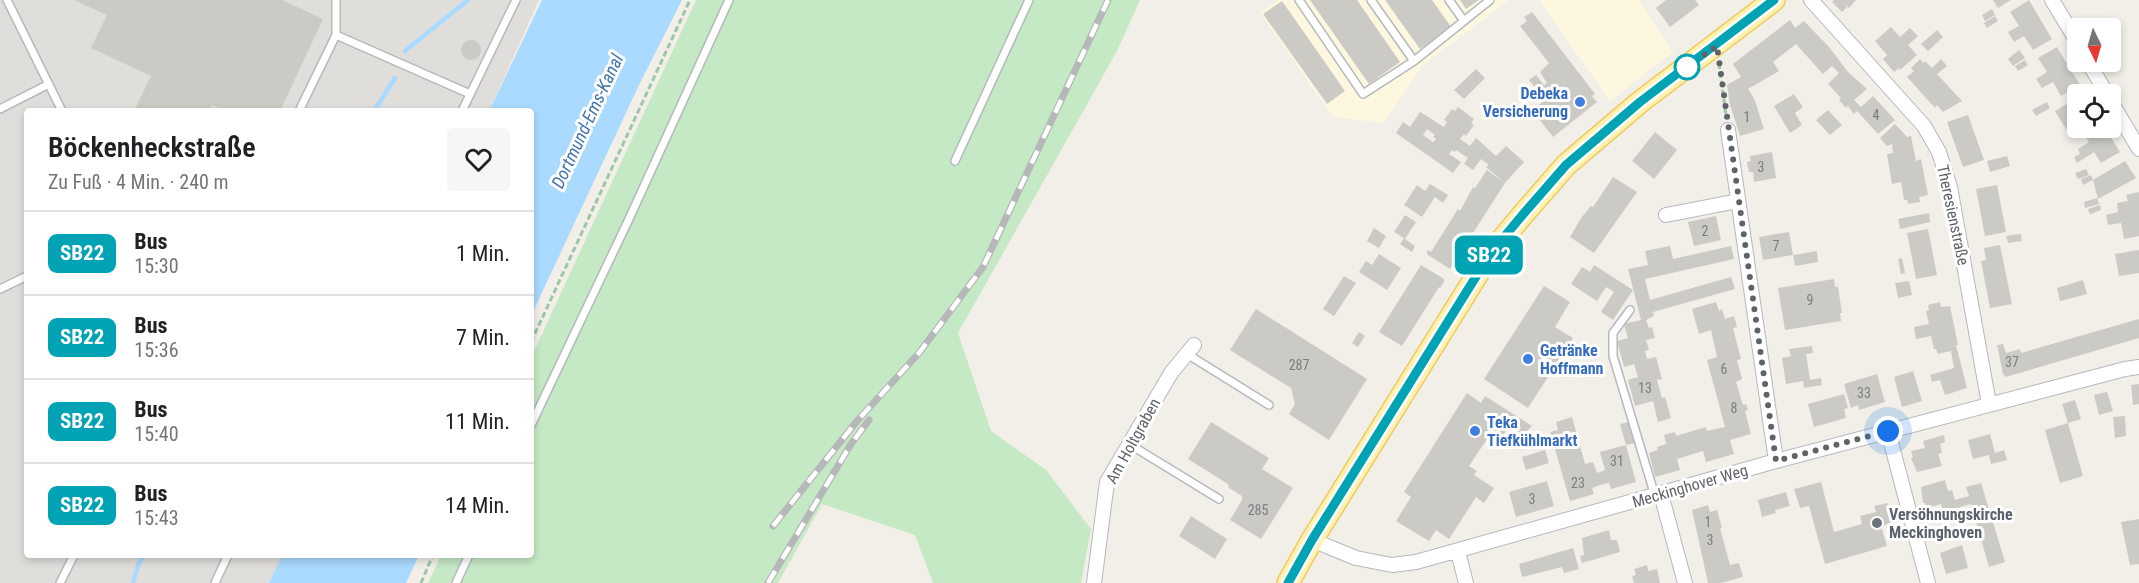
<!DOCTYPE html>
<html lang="de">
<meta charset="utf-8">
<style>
:root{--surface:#fff;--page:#f6f6f6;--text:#202124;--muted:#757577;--line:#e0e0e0}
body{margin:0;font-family:"Roboto Condensed",sans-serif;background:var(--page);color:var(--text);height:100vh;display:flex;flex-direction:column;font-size:22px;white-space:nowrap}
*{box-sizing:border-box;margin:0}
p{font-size:20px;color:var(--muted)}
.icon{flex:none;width:33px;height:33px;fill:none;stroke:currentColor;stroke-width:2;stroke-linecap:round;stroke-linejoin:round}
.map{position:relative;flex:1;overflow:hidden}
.details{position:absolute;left:24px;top:108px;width:510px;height:450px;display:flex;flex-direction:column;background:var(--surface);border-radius:6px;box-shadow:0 3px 9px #0003}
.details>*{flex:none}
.badge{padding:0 12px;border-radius:9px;font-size:21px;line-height:39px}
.needle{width:39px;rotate:175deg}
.buttons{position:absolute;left:2067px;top:18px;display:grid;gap:12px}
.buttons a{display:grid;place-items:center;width:54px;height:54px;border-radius:6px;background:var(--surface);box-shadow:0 3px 9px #0003;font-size:30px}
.you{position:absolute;width:30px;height:30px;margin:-15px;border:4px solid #fff;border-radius:50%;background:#1a73e8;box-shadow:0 0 0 9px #1a73e833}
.map>.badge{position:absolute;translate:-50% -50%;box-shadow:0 0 0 3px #fff}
.round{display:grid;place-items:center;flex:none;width:63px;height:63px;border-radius:6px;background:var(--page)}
.overview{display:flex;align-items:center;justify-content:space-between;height:102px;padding:0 24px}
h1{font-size:28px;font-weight:600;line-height:45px}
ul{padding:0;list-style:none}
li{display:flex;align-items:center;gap:18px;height:84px;padding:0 24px;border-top:2px solid var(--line)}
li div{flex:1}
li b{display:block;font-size:22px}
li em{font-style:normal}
li .badge{min-width:66px;font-weight:700;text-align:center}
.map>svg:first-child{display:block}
.commercial{fill:#fef7e0}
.industrial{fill:#e0deda}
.green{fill:#c5e8c5}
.water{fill:#aadaff}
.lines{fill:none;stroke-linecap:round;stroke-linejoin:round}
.stream{stroke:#aadaff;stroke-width:4.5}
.building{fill:#cccac5;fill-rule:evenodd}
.service-casing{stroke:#b5b8bc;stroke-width:10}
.minor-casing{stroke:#b5b8bc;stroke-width:16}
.primary-casing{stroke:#f2c960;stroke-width:24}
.path{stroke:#9cc7a9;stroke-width:3;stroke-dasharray:6 3;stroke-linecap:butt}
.service{stroke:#fff;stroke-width:7}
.minor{stroke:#fff;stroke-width:14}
.primary{stroke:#fff2af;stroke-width:21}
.rail-casing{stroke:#b6b7b8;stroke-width:7}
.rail{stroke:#fff;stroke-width:4.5;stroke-dasharray:14;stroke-linecap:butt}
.line-casing{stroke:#fff;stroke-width:14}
.line{stroke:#00a3b4;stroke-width:9}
.walk{stroke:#5f6368;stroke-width:6;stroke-dasharray:0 10.8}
.stop-dot{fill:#fff;stroke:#00a3b4;stroke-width:3}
.shop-dot{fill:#3f7fe0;stroke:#fff;stroke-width:2}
.worship-dot{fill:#6b7280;stroke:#fff;stroke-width:2}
.labels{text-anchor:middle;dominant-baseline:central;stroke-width:6;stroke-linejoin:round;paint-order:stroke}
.number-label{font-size:14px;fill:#7a7d7f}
.shop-label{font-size:16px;font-weight:bold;fill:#366cbe;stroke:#fff;text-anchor:start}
.street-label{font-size:16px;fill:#5f6368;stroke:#fff}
.worship-label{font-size:16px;font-weight:bold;fill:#5b616d;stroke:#fff;text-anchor:start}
.water-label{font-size:18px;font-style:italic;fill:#4174aa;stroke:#fff}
</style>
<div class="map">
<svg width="2139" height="583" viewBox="0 0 2139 583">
<rect width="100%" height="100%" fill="#f1efe8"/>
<path class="commercial" d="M1278 0H1509L1423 65 1384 123 1333 117 1260 13Z
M1539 0H1639L1673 52 1610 101Z"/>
<path class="industrial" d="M0 0H539L489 111H27V555H282L269 583H0Z"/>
<path class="green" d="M696 0H1140L1117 51 958 333 991 431 1046 470 1091 529 1081 583H933L915 535 822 504 778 583H428L441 555H531V358Z"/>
<path class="water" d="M542 0H682L639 85 531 316V111H489Z
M282 555H419L406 583H269Z"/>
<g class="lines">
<path class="stream" d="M405 51 468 0
M374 111 395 78
M133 583 138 565 144 555"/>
</g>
<path class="building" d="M74 0H282L323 19 280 111H226L212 105 209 111H139L135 109 151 76 91 48 107 15Z
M1310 0H1357L1400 62 1369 84Z
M1385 0H1432L1451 27 1420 49Z
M1460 0H1479L1466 9Z
M1666 0H1695L1699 5 1670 27 1656 8Z
M1834 0H1856L1849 8 1842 2 1847 7 1842 12 1832 2Z
M1993 0H2011L1998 8Z
M2029 0 2052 39 2033 50 2024 36 2014 42 2008 32 2019 26 2010 12Z
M1282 1 1345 91 1327 104 1263 14Z
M1992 9 1995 15 1985 21 1982 15Z
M1532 12 1595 94 1592 96 1597 102 1553 137 1532 110 1545 100 1529 80 1536 75 1544 85 1547 83 1540 72 1549 63 1520 26 1527 21 1524 17Z
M1995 16 1998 21 1987 28 1984 23Z
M1790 20 1795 28 1804 21 1829 47 1848 72 1867 89 1854 100 1861 107 1873 96 1895 120 1878 134 1857 111 1854 114 1848 106 1846 108 1839 100 1841 98 1828 84 1839 73 1832 66 1823 74 1796 44 1773 62 1779 71 1748 89 1754 98 1764 129 1740 136 1730 105 1727 85 1741 77 1733 64Z
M1891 27 1900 37 1910 28 1918 36 1908 45 1917 55 1900 70 1899 68 1894 72 1883 59 1887 55 1875 41Z
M1937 30 1943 37 1928 51 1921 44Z
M461 50a10 10 0 1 1 20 0a10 10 0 1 1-20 0Z
M2057 47 2080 85 2061 96 2053 82 2042 88 2036 79 2047 72 2038 58Z
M2019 50 2025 58 2013 66 2008 59Z
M1920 59 1923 63 1925 61 1932 68 1941 59 1947 66 1937 74 1962 101 1943 112 1937 105 1935 108 1907 77 1914 71 1911 68Z
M2025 60 2028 65 2018 71 2015 66Z
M1476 69 1485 78 1464 99 1454 90Z
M1794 94 1803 107 1795 113 1802 125 1790 133 1774 106Z
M2078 97V123L2066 129 2055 111Z
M2047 102 2050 108 2036 116 2032 110Z
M1458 107 1474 119 1471 123 1474 125 1466 136 1464 134 1460 139 1470 146 1476 138 1496 156 1506 146 1524 162 1505 183 1450 269 1428 255 1427 253 1428 250 1431 252 1458 209 1460 211 1473 187 1475 188 1487 170 1505 183 1486 167 1489 165 1481 159 1473 170 1464 164 1468 158 1456 150 1455 152 1452 150 1449 154 1461 162 1453 173 1396 133 1403 122 1410 127 1420 112 1444 127 1447 122 1444 120 1452 109 1455 111ZM1427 129 1435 135 1433 137 1436 139 1433 142 1423 135Z
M1828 110 1842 125 1830 135 1816 120Z
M1968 115 1984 160 1963 167 1947 122Z
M1895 124 1907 137 1911 136 1916 161 1921 159 1928 195 1919 197 1920 202 1908 204 1907 200H1904L1901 182 1892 184 1887 154 1893 153 1892 144 1887 146 1880 138Z
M2088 128H2105L2120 152 2101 163 2094 152 2077 163 2074 157 2080 154 2078 149 2089 142 2082 131Z
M1655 132 1677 150 1654 179 1632 161Z
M1772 152 1776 178 1754 182 1753 172H1749L1747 162 1751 161 1750 156Z
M2007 156 2010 166 1990 172 1987 161Z
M2125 161 2136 178 2098 199 2093 180Z
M2086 169 2089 175 2078 179 2075 173Z
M2091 175 2093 180 2083 185 2081 179Z
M1613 177 1637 192 1594 253 1570 237 1581 218 1591 206 1593 207Z
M1430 184 1448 195 1443 203 1435 197 1422 217 1404 205 1417 185 1425 191Z
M1997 185 2006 232 1985 236 1976 189Z
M2139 192V236L2124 239 2121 223 2108 225 2106 215 2118 212 2117 203 2128 201 2126 195Z
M2097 198 2099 204 2085 208 2084 202Z
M2100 205 2101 210 2090 214 2088 209Z
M1929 213 1930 222 1900 229 1898 219Z
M1405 215 1416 222 1405 239 1415 246 1412 252 1400 244 1404 238 1394 232Z
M1716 216 1721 240 1694 246 1688 222Z
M1374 228 1386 236 1379 248 1367 241Z
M1928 229 1937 275 1916 279 1907 233Z
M1789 232 1793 255 1817 251 1818 262 1795 266 1793 255 1763 260 1759 237Z
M2021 234 2022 241 2008 243 2006 236Z
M2000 245 2012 304 1990 308 1981 261 1986 260 1984 248Z
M1670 246 1673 259 1731 246 1734 259 1645 279 1650 300 1731 277 1735 289 1653 312 1654 316 1646 320 1649 328 1652 327 1655 338 1646 340 1649 350 1645 351 1647 359 1656 357 1662 379 1657 380 1662 398 1665 397 1671 418 1658 422 1653 401 1635 406 1628 380 1638 377 1634 364 1624 367 1617 341 1628 338 1624 324 1641 320 1628 269 1648 265 1645 251Z
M2139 250V273L2119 276 2115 254Z
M1379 254 1401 268 1387 290 1359 272 1366 261 1372 265Z
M1902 258 1905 273 1901 274 1898 259Z
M1421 265 1444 279V282L1440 288 1439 287 1402 346 1379 332Z
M1594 265 1633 290 1613 320 1601 312 1614 292 1606 287 1597 301 1571 284 1582 267 1590 272Z
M1344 276 1356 283 1334 316 1323 309Z
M1834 279 1835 287H1838L1842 313H1840L1841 321 1785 330 1778 288Z
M2083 280 2087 294 2060 301 2057 288Z
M1909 281 1912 295 1898 298 1895 283Z
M1544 286 1570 302 1555 327 1573 338 1528 408 1484 379Z
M1716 302 1719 311 1722 309 1725 319 1734 316 1737 327 1733 328 1741 359 1737 360 1742 379 1736 382 1743 405 1746 404 1748 410 1745 411 1751 434 1730 440 1734 454 1706 462 1703 451 1677 459 1680 470 1655 477 1649 453 1658 450 1657 447 1666 444 1664 435 1675 432 1676 436 1706 427 1707 431 1725 427 1707 360 1717 357 1711 330 1699 334 1692 309Z
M1940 302 1941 307 1950 306 1958 345H1956L1967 388 1945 395 1940 380 1932 382 1930 375 1954 368 1951 351 1938 354 1936 349H1934L1931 336 1916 339 1914 327 1929 324 1926 311 1929 310 1928 305Z
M1256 309 1367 379 1329 440 1289 414 1295 404 1291 388 1230 350Z
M2139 319V338L2009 376 2006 377 2003 374 1997 345 2003 344 2006 353 2020 349 2021 353Z
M1359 332 1365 336 1358 347 1352 343Z
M1812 346 1813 353 1806 354 1810 380 1821 378 1822 385 1804 388 1803 381 1786 384 1782 358 1791 356 1789 349Z
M1913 371 1922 401 1902 407 1894 377Z
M1877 374 1885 402 1859 410 1858 405 1851 408 1844 384Z
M2139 384V404L2133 405 2131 385Z
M2107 392 2113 411 2099 415 2094 395Z
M1467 393 1481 403 1485 396 1532 426 1522 436 1510 424 1499 442 1489 436 1469 466 1477 471 1474 475 1494 488 1484 503 1476 497 1449 539 1436 530 1429 541 1396 521 1411 497 1404 492Z
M1844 394 1848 408 1844 409 1846 418 1814 427 1808 404Z
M2075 400 2081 419 2068 423 2083 476 2060 483 2045 430 2068 423 2062 404Z
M2125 416 2126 436 2115 438 2113 417Z
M1572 417 1585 464 1593 462 1597 473 1605 470 1600 452 1626 445 1620 424 1629 422 1635 443 1626 445 1636 482 1611 489 1609 483 1600 485 1592 488 1594 494 1570 501 1550 432 1558 430 1556 422Z
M1211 422 1269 458 1262 469 1293 488 1261 539 1230 520 1242 500V496L1229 488 1228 484 1188 459Z
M1990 434 1995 453 2004 450 2007 460 1991 464 1989 455 1973 459 1968 440Z
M1944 435 1945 442 1940 444 1942 453 1938 454 1942 466 1917 472 1911 458 1913 457 1911 451 1925 448 1923 441Z
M1545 450 1549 463 1526 470 1522 457Z
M1945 480 1948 491 1952 490 1955 500 1969 496 1966 487 1981 483 2005 562 1989 567 1971 504 1943 512 1941 504 1927 508 1925 503H1923L1921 487Z
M1547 481 1554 506 1516 517 1509 492Z
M1821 482 1834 532 1862 524 1860 516 1876 512 1874 506 1888 503 1893 523 1881 526 1887 546 1825 564 1809 506 1800 508 1794 489Z
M1786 492 1790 506 1775 510 1776 513 1762 517 1758 500Z
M1708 505 1710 512 1717 510 1722 528H1720L1730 565 1739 563 1743 577 1721 583H1708L1692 510Z
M1191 516 1227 539 1215 559 1179 536Z
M2139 519V564L2130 565 2121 522Z
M1609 530 1611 540H1617L1620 552 1582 563 1580 556 1584 555 1582 538Z
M1962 545 1968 568 1946 574 1940 553Z
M1573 548 1579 569 1564 573 1562 567 1522 577 1519 564Z
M1647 565 1648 571 1657 569 1660 583H1634L1632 576 1636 575 1634 569Z"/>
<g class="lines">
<defs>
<path id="service" d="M7 0 62 111
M1299 0 1363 94 1414 61
M1371 0 1414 61 1490 0
M1449 0 1464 21
M336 35 470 94
M0 109 49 84
M299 111 336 35V0
M462 111 516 0
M955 161 1029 0
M0 289 27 276
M1630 310 1613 333V356L1655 496
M1187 354 1269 405
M531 425 629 219 729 0
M1129 444 1219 499
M60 583 74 555
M215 583 228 555
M456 583 469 555"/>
<path id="minor" d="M1811 0 1924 126 1939 152 1950 187 1989 404
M2052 0 2078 43
M2088 62 2107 94
M2110 100 2139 149
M1728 130 1776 461
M1666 215 1738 201
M1888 431 1928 583
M1661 494 1685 583
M1312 540 1356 558 1392 565 1416 562 1776 461 2125 369 2139 367
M1458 552 1466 583
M1094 583 1107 482 1171 373 1194 345"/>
<path id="primary" d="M1288 583 1312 540 1490 254 1525 212 1566 165 1640 102 1774 0"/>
</defs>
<use href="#service" class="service-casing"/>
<use href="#minor" class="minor-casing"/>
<use href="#primary" class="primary-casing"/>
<path class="path" d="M1719 63 1726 116
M531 342 690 0
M421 583 433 555"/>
<use href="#service" class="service"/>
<use href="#minor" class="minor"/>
<use href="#primary" class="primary"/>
<defs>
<path id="rail" d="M773 526 857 421 919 353 983 267 1108 0
M768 583 851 444 869 420"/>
</defs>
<use href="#rail" class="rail-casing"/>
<use href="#rail" class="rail"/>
</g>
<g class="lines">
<defs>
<path id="line" d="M1288 583 1312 540 1490 254 1525 212 1566 165 1640 102 1774 0"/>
</defs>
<use href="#line" class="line-casing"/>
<use href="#line" class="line"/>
<path class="walk" d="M1687 67 1717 46 1776 461 1888 431"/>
</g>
<circle class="stop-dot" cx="1687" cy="67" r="12"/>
<g class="shop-dot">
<circle cx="1580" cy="102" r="6"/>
<circle cx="1528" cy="359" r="6"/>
<circle cx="1475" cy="431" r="6"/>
</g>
<circle class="worship-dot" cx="1877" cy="523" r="6"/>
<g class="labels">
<g class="number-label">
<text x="1876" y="115">4</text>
<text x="1747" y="117">1</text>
<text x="1761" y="167">3</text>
<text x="1705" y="231">2</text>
<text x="1776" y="246">7</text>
<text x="1810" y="300">9</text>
<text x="2012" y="362">37</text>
<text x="1299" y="365">287</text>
<text x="1724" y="369">6</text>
<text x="1645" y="388">13</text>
<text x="1864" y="393">33</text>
<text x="1734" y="408">8</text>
<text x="1617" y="461">31</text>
<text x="1578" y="483">23</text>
<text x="1532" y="499">3</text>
<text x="1258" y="510">285</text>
<text x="1708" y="522">1</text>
<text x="1710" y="540">3</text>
</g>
<g class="shop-label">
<text x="1568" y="93" text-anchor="end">Debeka<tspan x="1568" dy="18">Versicherung</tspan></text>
<text x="1540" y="350">Getränke<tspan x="1540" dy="18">Hoffmann</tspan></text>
<text x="1487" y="422">Teka<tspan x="1487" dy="18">Tiefkühlmarkt</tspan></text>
</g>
<g class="street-label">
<text transform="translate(1953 215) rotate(78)">Theresienstraße</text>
<text transform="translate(1133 441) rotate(-61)">Am Holtgraben</text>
<text transform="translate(1690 486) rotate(-16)">Meckinghover Weg</text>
</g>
<g class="worship-label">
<text x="1889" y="514">Versöhnungskirche<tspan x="1889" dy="18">Meckinghoven</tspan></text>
</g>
<g class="water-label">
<text transform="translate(587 121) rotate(-65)">Dortmund-Ems-Kanal</text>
</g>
</g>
</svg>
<div class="buttons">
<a><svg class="needle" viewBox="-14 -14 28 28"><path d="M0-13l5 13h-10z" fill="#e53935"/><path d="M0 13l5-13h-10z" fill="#757577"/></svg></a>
<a><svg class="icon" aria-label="locate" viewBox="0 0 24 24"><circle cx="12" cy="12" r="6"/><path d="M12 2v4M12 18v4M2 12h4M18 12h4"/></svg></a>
</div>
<div class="you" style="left:1888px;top:431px"></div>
<b class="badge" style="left:1489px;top:255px;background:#00a3b4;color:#fff">SB22</b>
<section class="details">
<div class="overview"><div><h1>Böckenheckstraße</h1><p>Zu Fuß · 4 Min. · 240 m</p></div><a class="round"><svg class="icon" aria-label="heart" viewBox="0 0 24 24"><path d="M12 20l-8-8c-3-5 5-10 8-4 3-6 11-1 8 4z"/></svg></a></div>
<ul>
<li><span class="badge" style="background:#00a3b4;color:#fff">SB22</span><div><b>Bus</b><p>15:30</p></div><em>1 Min.</em></li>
<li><span class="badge" style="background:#00a3b4;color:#fff">SB22</span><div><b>Bus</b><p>15:36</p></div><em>7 Min.</em></li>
<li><span class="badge" style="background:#00a3b4;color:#fff">SB22</span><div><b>Bus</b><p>15:40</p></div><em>11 Min.</em></li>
<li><span class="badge" style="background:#00a3b4;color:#fff">SB22</span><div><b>Bus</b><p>15:43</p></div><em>14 Min.</em></li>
</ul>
</section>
</div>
